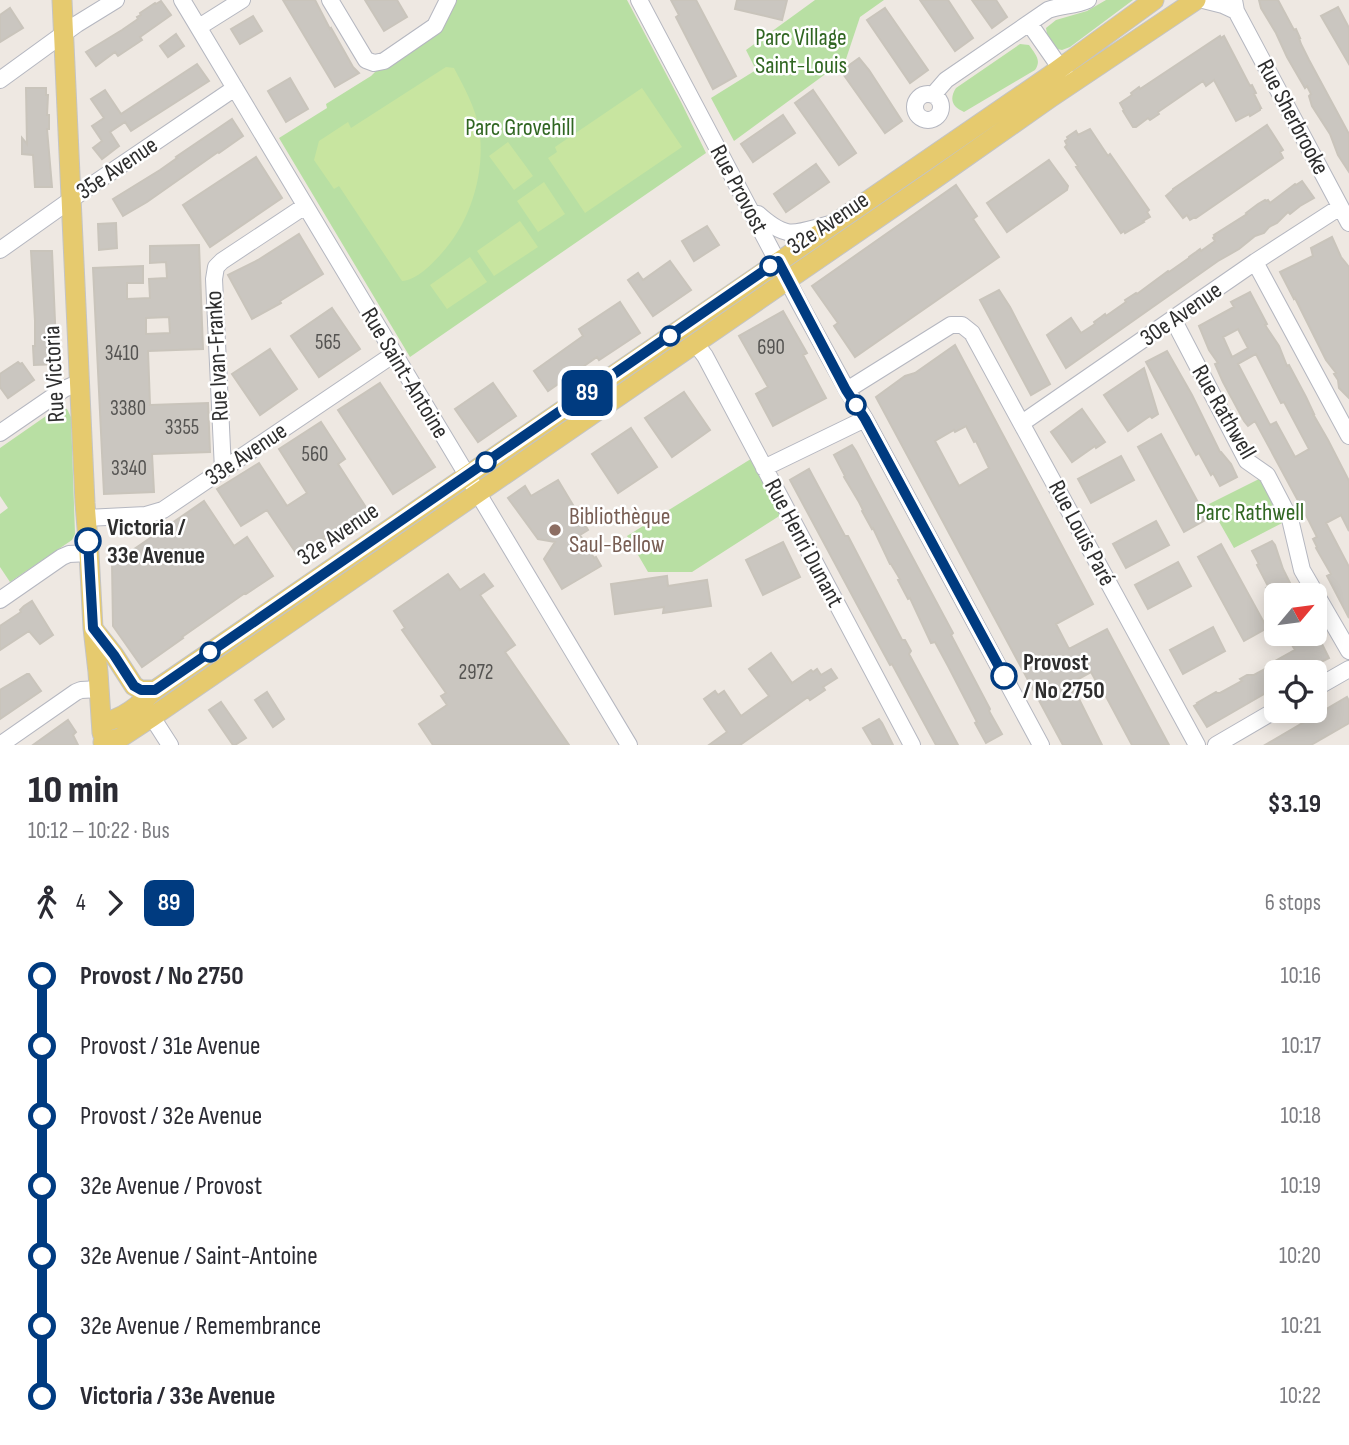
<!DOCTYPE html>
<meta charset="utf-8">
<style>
:root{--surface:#fff;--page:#f2f2f3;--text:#2b2b33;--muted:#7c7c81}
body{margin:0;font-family:"Sofia Sans Condensed",sans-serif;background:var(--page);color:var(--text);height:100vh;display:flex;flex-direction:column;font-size:26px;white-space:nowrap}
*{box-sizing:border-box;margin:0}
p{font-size:23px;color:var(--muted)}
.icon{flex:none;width:38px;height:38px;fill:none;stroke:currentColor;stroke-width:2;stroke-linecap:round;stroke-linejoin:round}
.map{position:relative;height:745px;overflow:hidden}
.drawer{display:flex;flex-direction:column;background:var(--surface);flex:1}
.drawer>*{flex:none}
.badge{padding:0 14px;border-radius:10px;font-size:24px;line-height:46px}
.needle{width:46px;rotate:61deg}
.buttons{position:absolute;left:1264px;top:583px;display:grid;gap:14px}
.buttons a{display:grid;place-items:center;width:63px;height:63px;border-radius:10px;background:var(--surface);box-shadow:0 4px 18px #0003;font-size:35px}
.map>.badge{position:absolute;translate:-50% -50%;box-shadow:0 0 0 4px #fff}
.legs{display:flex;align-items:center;gap:10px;height:77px;padding:0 28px;font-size:23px}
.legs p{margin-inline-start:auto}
.summary{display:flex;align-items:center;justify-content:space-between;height:119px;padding:0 28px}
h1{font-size:38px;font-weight:800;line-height:52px}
ul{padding:0 28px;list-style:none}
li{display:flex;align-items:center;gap:24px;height:70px;font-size:26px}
li i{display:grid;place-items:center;width:10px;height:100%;margin:0 9px;background:currentColor}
li i::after{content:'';width:18px;height:18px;margin:-9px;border:5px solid;border-radius:50%;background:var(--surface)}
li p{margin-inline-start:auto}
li:first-child i{background:linear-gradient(#0000 50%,currentColor 0)}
li:last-child i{background:linear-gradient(currentColor 50%,#0000 0)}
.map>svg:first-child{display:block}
.green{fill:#b8dfa3}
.pitch{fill:#c8e5a0}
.building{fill:#cac6c0;stroke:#c9c4bb;stroke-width:2;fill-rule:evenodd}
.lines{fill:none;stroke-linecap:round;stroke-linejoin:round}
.minor-casing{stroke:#b5b7c0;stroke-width:18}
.major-casing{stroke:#c4c4c4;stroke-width:21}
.minor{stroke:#fff;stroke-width:16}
.major{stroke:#e6ca6e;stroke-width:19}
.line-1-casing{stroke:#fff;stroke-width:16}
.line-1{stroke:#003b80;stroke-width:10}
.stop-1-dot{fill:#fff;stroke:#003b80;stroke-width:3.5}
.education-dot{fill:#8d6e63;stroke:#fff;stroke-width:2.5}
.labels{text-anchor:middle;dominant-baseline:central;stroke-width:5;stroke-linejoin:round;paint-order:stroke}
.number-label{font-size:21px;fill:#555452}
.park-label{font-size:24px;fill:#306622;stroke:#fff}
.street-label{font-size:24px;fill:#2e2e2e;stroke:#fff}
.education-label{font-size:24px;fill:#785e54;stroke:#fff;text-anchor:start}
.stop-label{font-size:24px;font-weight:bold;fill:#2e2e2e;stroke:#fff;text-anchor:start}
</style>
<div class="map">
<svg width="1349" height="745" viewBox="0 0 1349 745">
<rect width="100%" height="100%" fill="#eee8e2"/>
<path class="green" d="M457 0H627L681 102 706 153 410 357 279 138 327 108 326 104 371 76 378 69 447 19Z
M815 0H884L860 17 846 59 734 141 711 98 756 70 746 50Z
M1106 0H1133L1070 47 1062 50 1057 49 1047 34 1046 28 1056 20 1087 11Z
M1020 44 1029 45C1035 54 1042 60 1035 70L964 112C952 107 949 99 956 88Z
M59 407 67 409 71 417 75 534 72 540 10 582 0 567V514L8 508 0 496V448Z
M754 457 784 513 692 572H648L627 536Z
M1267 475 1290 519 1234 548 1209 504Z"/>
<path class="pitch" d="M446 67 454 68C464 87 475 107 479 128 486 171 471 222 441 254 432 264 417 280 402 281L339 186 334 189 314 160 319 141 348 122 351 128Z
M642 88 682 147 585 213 548 158 557 152 555 147Z
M508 142 533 176 514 190 489 156Z
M544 182 565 214 538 232 517 201Z
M520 221 538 247 494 276 477 251Z
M470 257 487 282 447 309 430 285Z"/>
<path class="building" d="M283 0H315L330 29 331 28 353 67 359 73 335 87Z
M365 0H397L407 17 384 31Z
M671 0H696L736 76 713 89 676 17 679 15Z
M737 0H787L782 20 735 9Z
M920 0H948L973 38 955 51Z
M972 0H996L1007 17 992 28Z
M1259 0H1278L1294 30 1296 29 1300 38H1299L1301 44 1309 60 1349 134V172L1338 155 1330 134 1312 106 1309 96 1311 94 1307 86 1305 88 1287 57 1276 33 1261 8Z
M161 1 171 15 140 37 142 40 118 56 115 52 96 66 86 52 122 30 138 19 137 17 141 15 140 13 155 3 156 4Z
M1338 7 1349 28V64L1321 16Z
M10 8 23 28 0 42V15Z
M885 8 928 70 910 83 867 20Z
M253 16 262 31 240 44 231 29Z
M176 34 184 46 168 57 160 46Z
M1220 36 1221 38 1224 36 1250 86 1252 85 1256 93 1254 94 1261 108H1260V110L1250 116 1249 114 1236 121 1214 80 1206 86 1203 81 1158 112 1159 114 1150 120 1148 118 1136 127H1133L1123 111 1124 110 1120 103 1132 95 1131 93 1139 87 1140 89Z
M859 58 869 70 902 121 885 133 841 71Z
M197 64 209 81 131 131 125 122 110 132 119 146 102 159 93 148 102 141 92 126 104 118 91 99 105 90 121 114Z
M290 78 308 109 286 122 268 91Z
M26 88H46V95H48L47 115H49V129H47L52 187H35L33 155 22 154V138L27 144Z
M813 90 856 153 839 165 795 103Z
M783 115 795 133 753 162 741 144Z
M232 119 243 136 219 153 218 152 147 202 123 216 113 199 160 170 177 158 176 157Z
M1267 125 1283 150 1280 152 1283 158 1196 218 1195 217 1190 220 1187 215 1183 218 1166 196 1173 190V189Z
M1090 129 1108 156 1110 154 1149 210 1147 212 1150 217 1143 221 1144 222 1125 233 1124 231 1121 233 1076 167 1078 166 1065 147 1067 145 1065 141 1068 139 1067 137 1076 131 1078 135Z
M256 157 282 198 210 247 183 205Z
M1049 160 1068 186 1067 190 1007 232 987 203Z
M816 164 829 182 786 212 774 194Z
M1302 181 1314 198 1300 206 1290 214 1288 212 1277 223 1269 227 1264 233 1255 236 1239 249 1218 261 1066 368 1047 335 1071 318 1081 333 1095 324 1094 322 1101 317 1105 314 1106 316 1126 302 1125 300 1136 293 1137 294 1168 271 1169 272 1189 258V257L1196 252 1200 249 1201 251 1215 241 1213 238 1215 236 1214 235 1247 214 1246 213 1258 204 1265 200 1266 201 1268 200 1270 203 1295 184 1296 185Z
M956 185 977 216 973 219 999 257 855 357 834 326 838 323 812 286Z
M116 223 117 248 99 250 98 224Z
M707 226 719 245 694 261 682 241Z
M299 234 323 274 280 301 281 303 252 319 228 275 258 260Z
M1332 237 1341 257 1349 267V398L1339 388 1338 380 1334 374 1336 373 1326 360 1295 298 1294 299 1280 272 1313 256 1311 248Z
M199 245 203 349 148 351 150 405 208 403 210 452 152 454 154 492 104 494 93 268 143 266V283H127V299L150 298 149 279 167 278 166 262 150 263V246ZM169 317 170 333 146 334V318Z
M31 251H52L56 345H58L59 364 34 365 33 346H35V321Z
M670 261 691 290 653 316 628 280 638 273 643 280Z
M999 290 1010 307 1050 384 1031 395 980 300Z
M1250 292 1267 324 1265 325 1279 346 1287 366 1289 365 1306 397 1314 414H1313L1328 440 1349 481V531L1341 515 1326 523 1349 567V618L1327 576 1331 574 1316 548 1317 547 1313 539 1317 537 1309 521 1255 421 1248 426 1244 421 1223 382 1215 364 1218 363 1209 350 1199 326 1234 307 1231 302ZM1238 329 1248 348 1232 357 1223 337ZM1256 354 1281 403 1284 402 1309 449 1295 457 1276 422 1270 425 1238 364Z
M620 302 640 333 599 360 597 357 548 391 534 371 583 336 579 329Z
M332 308 360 349 319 377 291 336Z
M783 311 807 353 803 355 826 398 773 426 756 394 768 387 739 336Z
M955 345 1093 604 1056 624 1069 649 1107 629 1169 745H1132L1102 689 1101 690 1091 672 1071 683 1102 745H1063L905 451 876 397 905 376 915 373ZM966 426 974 442 976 441 989 468 959 486 935 441 954 430 955 432Z
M270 349 297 389 260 415 232 374Z
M1167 351 1192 395 1220 452H1221L1231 464 1237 477 1220 486 1213 473 1211 475 1199 453 1196 455 1146 362Z
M18 362 20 364 22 363 34 380 8 398 0 387V374Z
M1144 368 1158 414 1152 418 1150 416 1128 431 1104 395Z
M380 383 435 467 393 494 338 410Z
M493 383 516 416 478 442 455 409Z
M684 392 710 430 672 457 645 418Z
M1082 409 1105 442 1096 448 1095 446 1072 462 1051 432Z
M321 422 345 459 338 464 367 509 323 537 325 539 298 556 267 510 241 526 217 489 259 463 287 506 307 493 279 449Z
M631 428 657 467 618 493 592 454Z
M1161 434 1207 519 1184 532 1138 447Z
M852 445 856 451 870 478 953 633 951 635 990 709 989 711 1002 734 986 743 975 723 977 722 948 666 935 642 931 643 910 598 908 599 898 580 900 579 891 564H890L873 528 872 529 862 511 863 510 859 502 844 477 845 476 834 455Z
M1121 456 1134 480 1091 503 1078 479Z
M809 469 845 536H848L902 640H905L911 651 909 654 958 745H936L892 664 890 665 859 608 790 480Z
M558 480 588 530 580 535 594 558 596 557 601 566 562 589 544 559 555 542 538 539 508 498 525 486 531 496Z
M204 501 234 546 247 537 273 576 246 594 245 593 182 637 183 638 142 667 113 626 112 562 123 555 124 556Z
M1156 521 1169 545 1126 568 1113 544Z
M1272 541 1275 545 1283 569 1296 595H1270L1266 588 1268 586 1257 565 1259 564 1252 551Z
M783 542 800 577 763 595 746 560Z
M1221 544 1267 628 1244 641 1198 557Z
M1178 562 1191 586 1148 609 1135 585Z
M448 574 460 590 484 574 493 586 480 595 515 645 505 652 569 745H433L419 724 447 705 441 696 446 693 402 630 405 628 394 611Z
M667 576 668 586 707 580 711 606 663 613 664 607 615 614 611 584Z
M32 601 53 635 40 644 29 631 0 650V626L21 612 20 610 24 606Z
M1213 627 1225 651 1183 674 1170 650Z
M1291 634H1317L1329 658 1301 672H1276V687L1207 727 1194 706 1198 704 1197 703 1216 692 1217 693H1220L1242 681 1240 679 1247 675H1254L1267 668 1266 666 1295 650 1289 640 1293 638Z
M771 653 792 683 811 670 813 672 817 669 821 675 831 669 837 678 823 687 825 690 810 700 808 697 740 745H709L727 732 704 699 715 691 718 695 724 691 741 716 769 696 749 669Z
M27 674H29L41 691 0 719V690Z
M267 692 284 719 273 727 255 700Z
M1347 697 1349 701V723L1311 745H1265Z
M221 702 246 738 235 745H233L209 710Z
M879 719 882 723 893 745H873L863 728Z
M68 720 76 732 73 735 78 745H33Z"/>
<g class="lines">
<defs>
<path id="minor" d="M182 0 629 745
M330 0 366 60 374 63 384 61 435 26 448 0
M639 0 801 306 847 390 865 419 1041 745
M1203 0 1223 5 1236 11
M1234 0 1236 11 1349 223
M1029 23 1066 76
M199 27 242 0
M0 80 77 24 116 0
M915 107a13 13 0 1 1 26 0a13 13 0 1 1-26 0Z
M933 95 946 80 1048 10C1061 5 1075 6 1088 0
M758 214C788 241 794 233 830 224
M0 250 86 189 235 88
M1255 262 1349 436
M1173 319 1247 461 1267 475 1290 519 1302 570 1349 651
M695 343 705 356 912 745
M847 390 951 325H962L972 333 1197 745
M1022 423 1255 262 1340 207
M0 433 64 389 71 386 80 385
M764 468 865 419
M223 470 214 279 216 267 222 261 305 206
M86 518 146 515 163 510 394 354
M0 600 62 557 69 554 89 553
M1314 689 1349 669
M152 717 170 745
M0 745 76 692 81 690 100 689
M1216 745 1276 710"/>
<path id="major" d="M62 0 85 503 89 553 93 628 98 672 102 733
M95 631 114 655 134 686 141 690H155
M102 722C123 720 140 704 155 690L1048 77 1154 0
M103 742 120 738 152 717 933 180 1050 98 1196 0"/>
</defs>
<use href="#minor" class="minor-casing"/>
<use href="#major" class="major-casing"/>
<use href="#minor" class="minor"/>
<use href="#major" class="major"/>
</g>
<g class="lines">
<defs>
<path id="line-1" d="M88 541 93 628 114 655 134 686 141 690H155L778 261 846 390 865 419 1004 676"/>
</defs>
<use href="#line-1" class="line-1-casing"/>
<use href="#line-1" class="line-1"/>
</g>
<g class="stop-1-dot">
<circle cx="770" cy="266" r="9"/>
<circle cx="670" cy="336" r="9"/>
<circle cx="856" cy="405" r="9"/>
<circle cx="486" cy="462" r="9"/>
<circle cx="88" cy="541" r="12"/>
<circle cx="210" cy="652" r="9"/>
<circle cx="1004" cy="676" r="12"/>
</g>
<circle class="education-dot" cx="555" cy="530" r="7"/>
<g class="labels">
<g class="number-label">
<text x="328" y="342">565</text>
<text x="771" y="347">690</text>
<text x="122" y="353">3410</text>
<text x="128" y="408">3380</text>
<text x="182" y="427">3355</text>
<text x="315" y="454">560</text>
<text x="129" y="468">3340</text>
<text x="476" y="672">2972</text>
</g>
<g class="park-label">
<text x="801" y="37">Parc Village<tspan x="801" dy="28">Saint-Louis</tspan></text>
<text x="520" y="127">Parc Grovehill</text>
<text x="1250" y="512">Parc Rathwell</text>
</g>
<g class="street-label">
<text transform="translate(1293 117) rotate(62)">Rue Sherbrooke</text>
<text transform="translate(117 168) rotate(-34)">35e Avenue</text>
<text transform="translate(739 189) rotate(62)">Rue Provost</text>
<text transform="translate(828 223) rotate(-34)">32e Avenue</text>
<text transform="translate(1181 314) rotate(-35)">30e Avenue</text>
<text transform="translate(217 356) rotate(-93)">Rue Ivan-Franko</text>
<text transform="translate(405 373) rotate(59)">Rue Saint-Antoine</text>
<text transform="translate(54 374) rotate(-93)">Rue Victoria</text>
<text transform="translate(1224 412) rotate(60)">Rue Rathwell</text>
<text transform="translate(246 454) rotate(-34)">33e Avenue</text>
<text transform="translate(1082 533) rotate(62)">Rue Louis Paré</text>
<text transform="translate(338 534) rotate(-34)">32e Avenue</text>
<text transform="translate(804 543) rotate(62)">Rue Henri Dunant</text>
</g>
<g class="education-label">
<text x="569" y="516">Bibliothèque<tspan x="569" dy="28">Saul-Bellow</tspan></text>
</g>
<g class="stop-label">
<text x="107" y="527">Victoria /<tspan x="107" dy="28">33e Avenue</tspan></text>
<text x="1023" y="662">Provost<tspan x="1023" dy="28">/ No 2750</tspan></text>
</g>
</g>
</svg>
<div class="buttons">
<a><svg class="needle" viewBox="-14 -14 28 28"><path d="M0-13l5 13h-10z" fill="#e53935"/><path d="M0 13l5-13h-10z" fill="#7c7c81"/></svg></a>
<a><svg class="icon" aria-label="locate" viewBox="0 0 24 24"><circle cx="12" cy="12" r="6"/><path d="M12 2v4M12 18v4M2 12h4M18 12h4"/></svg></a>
</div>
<b class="badge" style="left:587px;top:393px;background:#003b80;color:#fff">89</b>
</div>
<section class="drawer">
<div class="summary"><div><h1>10 min</h1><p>10:12 – 10:22 · Bus</p></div><b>$3.19</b></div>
<div class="legs"><svg class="icon" aria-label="walk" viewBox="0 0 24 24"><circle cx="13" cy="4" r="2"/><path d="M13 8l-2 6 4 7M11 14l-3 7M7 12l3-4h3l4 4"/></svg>4<svg class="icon" aria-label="forward" viewBox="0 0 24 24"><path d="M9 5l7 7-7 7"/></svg><b class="badge" style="background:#003b80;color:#fff">89</b><p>6 stops</p></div>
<ul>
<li><i style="color:#003b80"></i><b>Provost / No 2750</b><p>10:16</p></li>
<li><i style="color:#003b80"></i><span>Provost / 31e Avenue</span><p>10:17</p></li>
<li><i style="color:#003b80"></i><span>Provost / 32e Avenue</span><p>10:18</p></li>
<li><i style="color:#003b80"></i><span>32e Avenue / Provost</span><p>10:19</p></li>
<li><i style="color:#003b80"></i><span>32e Avenue / Saint-Antoine</span><p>10:20</p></li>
<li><i style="color:#003b80"></i><span>32e Avenue / Remembrance</span><p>10:21</p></li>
<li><i style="color:#003b80"></i><b>Victoria / 33e Avenue</b><p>10:22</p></li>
</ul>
</section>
